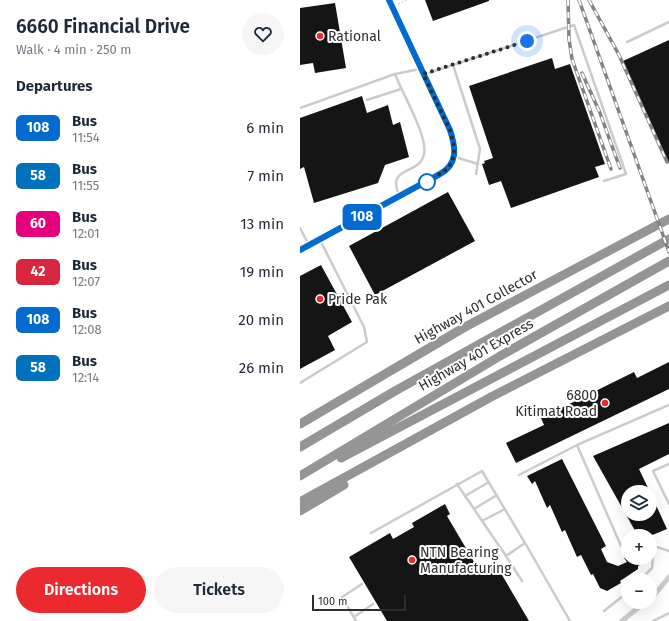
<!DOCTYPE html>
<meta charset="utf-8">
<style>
:root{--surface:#fff;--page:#f6f6f7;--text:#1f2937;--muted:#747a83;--accent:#eb292f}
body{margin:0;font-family:"Fira Sans",sans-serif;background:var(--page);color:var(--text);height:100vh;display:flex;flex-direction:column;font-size:15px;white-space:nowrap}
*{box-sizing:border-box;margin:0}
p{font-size:13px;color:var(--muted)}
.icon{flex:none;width:22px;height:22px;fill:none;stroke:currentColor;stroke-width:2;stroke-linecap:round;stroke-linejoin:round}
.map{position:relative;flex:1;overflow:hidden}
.panel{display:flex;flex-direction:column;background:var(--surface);width:300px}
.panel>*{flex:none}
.badge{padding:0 8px;border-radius:6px;font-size:14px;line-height:26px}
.tools{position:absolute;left:321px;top:485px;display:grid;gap:8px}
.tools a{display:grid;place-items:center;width:36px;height:36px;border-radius:50%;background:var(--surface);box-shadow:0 4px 16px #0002;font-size:20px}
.scale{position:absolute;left:12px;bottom:10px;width:94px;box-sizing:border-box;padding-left:4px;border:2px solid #2e2e2e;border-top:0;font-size:11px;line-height:14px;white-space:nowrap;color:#2e2e2e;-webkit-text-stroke:3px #fff;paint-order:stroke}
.you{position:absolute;width:20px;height:20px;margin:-10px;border:3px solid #fff;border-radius:50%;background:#1a73e8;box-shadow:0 0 0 6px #1a73e833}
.map>.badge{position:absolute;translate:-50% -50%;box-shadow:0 0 0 2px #fff}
h2{padding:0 16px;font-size:15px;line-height:36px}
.round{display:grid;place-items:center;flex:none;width:42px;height:42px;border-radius:21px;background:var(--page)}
.summary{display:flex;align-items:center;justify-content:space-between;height:68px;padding:0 16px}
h1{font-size:19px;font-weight:600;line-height:30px}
.button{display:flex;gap:8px;margin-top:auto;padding:8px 16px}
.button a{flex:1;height:46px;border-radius:24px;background:var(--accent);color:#fff;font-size:16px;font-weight:600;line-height:46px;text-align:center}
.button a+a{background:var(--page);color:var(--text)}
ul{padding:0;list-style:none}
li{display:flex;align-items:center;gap:12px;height:48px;padding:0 16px}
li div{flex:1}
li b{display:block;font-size:15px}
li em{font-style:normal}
li .badge{min-width:44px;font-weight:700;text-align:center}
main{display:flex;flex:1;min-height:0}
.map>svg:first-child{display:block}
.building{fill:#151515}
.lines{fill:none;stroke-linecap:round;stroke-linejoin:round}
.path{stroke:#cbcbcb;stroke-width:1;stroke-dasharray:2 2;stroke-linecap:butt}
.lane{stroke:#cbcbcb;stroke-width:2.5}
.street{stroke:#cbcbcb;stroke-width:5}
.secondary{stroke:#b8b8b8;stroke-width:7}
.highway{stroke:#959595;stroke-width:9}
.rail-casing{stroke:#838383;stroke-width:3.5}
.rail{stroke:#fff;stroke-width:2;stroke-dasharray:6;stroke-linecap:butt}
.line-casing{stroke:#fff;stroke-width:9}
.line{stroke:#026bcd;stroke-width:6}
.walk{stroke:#2e2e2e;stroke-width:4;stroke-dasharray:0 7.2}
.poi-dot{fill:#eb292f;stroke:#fff;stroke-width:1.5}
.stop-dot{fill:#fff;stroke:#026bcd;stroke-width:2}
.labels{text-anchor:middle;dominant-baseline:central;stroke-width:4;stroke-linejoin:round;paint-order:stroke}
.poi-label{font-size:14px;fill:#2e2e2e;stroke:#fff;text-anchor:start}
.street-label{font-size:14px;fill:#2e2e2e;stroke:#fff}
</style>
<main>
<section class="panel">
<div class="summary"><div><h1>6660 Financial Drive</h1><p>Walk · 4 min · 250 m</p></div><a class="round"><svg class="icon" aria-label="heart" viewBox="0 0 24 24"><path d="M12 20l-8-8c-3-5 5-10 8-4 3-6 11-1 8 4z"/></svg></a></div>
<h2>Departures</h2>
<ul>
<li><span class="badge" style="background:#026bcd;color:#fff">108</span><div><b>Bus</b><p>11:54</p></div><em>6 min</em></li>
<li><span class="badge" style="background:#0072bc;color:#fff">58</span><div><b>Bus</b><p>11:55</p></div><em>7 min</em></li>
<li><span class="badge" style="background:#e6007e;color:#fff">60</span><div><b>Bus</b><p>12:01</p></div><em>13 min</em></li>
<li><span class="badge" style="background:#d7263d;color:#fff">42</span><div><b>Bus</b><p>12:07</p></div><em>19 min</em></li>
<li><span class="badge" style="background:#026bcd;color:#fff">108</span><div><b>Bus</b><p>12:08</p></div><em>20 min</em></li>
<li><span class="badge" style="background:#0072bc;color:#fff">58</span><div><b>Bus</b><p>12:14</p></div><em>26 min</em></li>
</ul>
<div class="button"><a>Directions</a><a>Tickets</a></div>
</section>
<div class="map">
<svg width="369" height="621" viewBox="0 0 369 621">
<rect width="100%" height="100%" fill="#fff"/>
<path class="building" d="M125 0H189V1L133 21Z
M35 3 46 68 15 73 13 63 0 65V8Z
M369 40V164L323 61Z
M252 58 255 69 270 64 305 164 295 167 299 177 211 208 201 181 189 185 182 164 185 163 184 161 193 158 169 86Z
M62 96 67 113 88 105 93 125 100 122 109 157 85 165 78 183 14 203 4 167 0 169V118Z
M148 192 175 241 75 295 49 246Z
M21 265 52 322 28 336 35 350 0 369V276Z
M369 362V389L216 463 206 443 244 425 241 418 334 372 337 378Z
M369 423V454L339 469 350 492H328V514H350V492L367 529 350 536H338L293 456Z
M262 459 306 546 301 549 307 562 318 566 327 562 324 558H343L345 562 338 566V569L320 581 321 583 307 591 300 588 293 574 291 575 281 555 277 557 265 530 262 532 250 505 247 508 235 481 232 484 227 476Z
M145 504 150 514 147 516 180 572 195 563 229 621H87L49 557 90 533 93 539 114 527 112 523Z"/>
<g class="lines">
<path class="path" d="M98 4 107 0"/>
<path class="lane" d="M327 42 369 22
M153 65 180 149 176 174
M95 74C102 93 128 136 124 154 120 176 86 165 99 195
M126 74 274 25 326 174 304 181
M67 100 101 89
M0 108 95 74 120 69
M155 157 178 164
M0 228 9 245
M0 383 67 342 64 327 20 240
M277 445 321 546 328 540
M369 464 353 471 369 504
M219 475 277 445 369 405
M157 484 206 556
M165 496 189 482
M174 509 197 495
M182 521 205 509
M71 533 182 471 225 543 206 556 222 581
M225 543 270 621
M354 546 369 551
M340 580 352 568 354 546 350 545
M304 611 328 592
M54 617 73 604
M56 621 42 597 62 584
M353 621 369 613"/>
<path class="street" d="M350 598 356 593 369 577
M322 621 345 602"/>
<path class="secondary" d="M0 250 140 175C158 163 156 148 150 130L89 0"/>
<path class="highway" d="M0 424 165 327 369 219
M0 447 95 391 369 239
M41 458 369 285
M0 476 200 356 369 261
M0 502 191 397 369 306
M0 511 44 485"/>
<defs>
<path id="rail" d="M268 0 269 39 272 59 311 169
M279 0 369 252
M289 0 319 55 367 162
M282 73 300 113 320 168"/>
</defs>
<use href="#rail" class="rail-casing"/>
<use href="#rail" class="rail"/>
</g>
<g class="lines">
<defs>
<path id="line" d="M0 250 140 174C158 164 156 148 150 130L89 0"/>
</defs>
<use href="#line" class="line-casing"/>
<use href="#line" class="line"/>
<path class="walk" d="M127 182 146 170 150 165 154 156V146L150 130 123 74 227 41"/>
</g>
<g class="poi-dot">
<circle cx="20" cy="36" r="4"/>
<circle cx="20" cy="299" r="4"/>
<circle cx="305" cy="403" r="4"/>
<circle cx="112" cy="560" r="4"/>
</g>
<circle class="stop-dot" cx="127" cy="182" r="8"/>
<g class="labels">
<g class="poi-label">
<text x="28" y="36">Rational</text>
<text x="28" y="299">Pride Pak</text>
<text x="297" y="395" text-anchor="end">6800<tspan x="297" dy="16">Kitimat Road</tspan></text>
<text x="120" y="552">NTN Bearing<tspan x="120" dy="16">Manufacturing</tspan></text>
</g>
<g class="street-label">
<text transform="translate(176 307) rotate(-29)">Highway 401 Collector</text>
<text transform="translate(176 355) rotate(-30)">Highway 401 Express</text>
</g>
</g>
</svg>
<div class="tools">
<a><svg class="icon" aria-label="layers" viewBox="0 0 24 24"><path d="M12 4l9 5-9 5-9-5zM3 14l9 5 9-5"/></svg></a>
<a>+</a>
<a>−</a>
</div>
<div class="scale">100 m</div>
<div class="you" style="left:227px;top:41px"></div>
<b class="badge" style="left:62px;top:217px;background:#026bcd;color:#fff">108</b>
</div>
</main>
